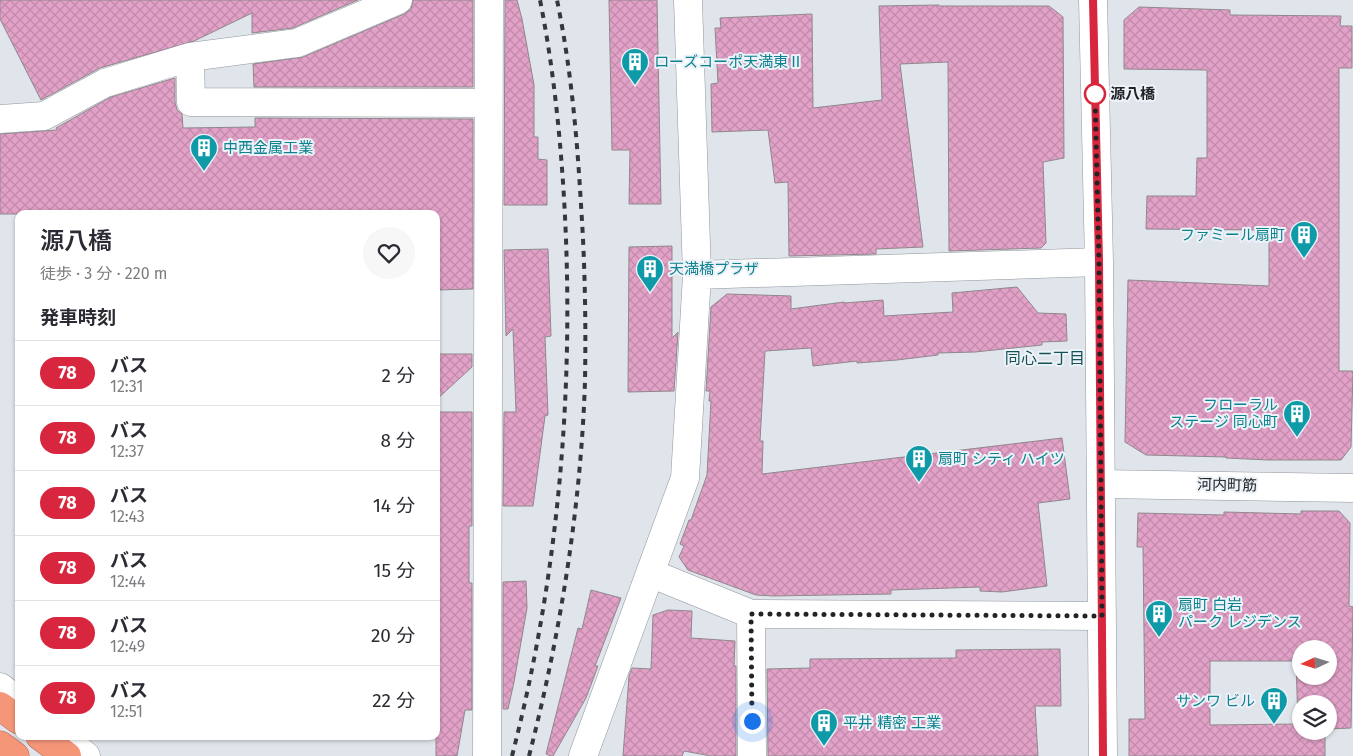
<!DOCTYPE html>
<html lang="ja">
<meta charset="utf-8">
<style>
:root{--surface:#fff;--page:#f7f7f7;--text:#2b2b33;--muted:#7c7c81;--line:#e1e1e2}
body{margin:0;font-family:"Fira Sans","Noto Sans JP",sans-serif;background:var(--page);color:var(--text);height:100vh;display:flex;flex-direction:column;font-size:19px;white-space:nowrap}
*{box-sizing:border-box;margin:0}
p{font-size:16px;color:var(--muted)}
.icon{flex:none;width:28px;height:28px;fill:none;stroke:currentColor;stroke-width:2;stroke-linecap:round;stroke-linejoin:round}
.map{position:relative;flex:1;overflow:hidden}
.sheet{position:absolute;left:15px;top:210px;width:425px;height:530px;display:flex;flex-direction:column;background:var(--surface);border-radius:10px;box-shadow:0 1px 4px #0004}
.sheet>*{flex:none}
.badge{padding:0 10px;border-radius:16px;font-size:18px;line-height:32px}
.needle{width:32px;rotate:266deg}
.controls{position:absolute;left:1292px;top:640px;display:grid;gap:10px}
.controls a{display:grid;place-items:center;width:45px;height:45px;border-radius:50%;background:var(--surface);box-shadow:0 1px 4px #0004;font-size:25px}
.you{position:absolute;width:25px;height:25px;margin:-12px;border:4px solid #fff;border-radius:50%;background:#1a73e8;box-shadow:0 0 0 8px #1a73e833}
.map>.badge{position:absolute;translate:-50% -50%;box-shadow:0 0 0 2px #fff}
h2{padding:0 25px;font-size:19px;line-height:45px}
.round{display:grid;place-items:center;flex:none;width:52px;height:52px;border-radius:26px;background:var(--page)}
.overview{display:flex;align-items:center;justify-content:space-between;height:85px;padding:0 25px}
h1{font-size:24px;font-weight:600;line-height:38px}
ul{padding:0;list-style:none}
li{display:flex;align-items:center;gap:15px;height:65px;padding:0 25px;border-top:1px solid var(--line)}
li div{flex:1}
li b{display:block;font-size:19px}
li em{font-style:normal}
li .badge{min-width:55px;font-weight:700;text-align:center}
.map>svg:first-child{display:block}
.building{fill:url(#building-cross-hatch);stroke:#8f888c;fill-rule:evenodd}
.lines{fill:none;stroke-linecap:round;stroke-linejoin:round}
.minor-casing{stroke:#91969c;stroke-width:29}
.highway-casing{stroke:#ab6e5b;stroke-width:29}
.minor{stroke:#fff;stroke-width:28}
.highway{stroke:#f69678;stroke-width:28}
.rail{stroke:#35383a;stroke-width:4;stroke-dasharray:6 6;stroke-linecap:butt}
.line-casing{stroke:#fff;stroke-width:11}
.line{stroke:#d7263d;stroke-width:8}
.walk{stroke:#212325;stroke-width:5;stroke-dasharray:0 9}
.stop-dot{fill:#fff;stroke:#d7263d;stroke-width:2.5}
.labels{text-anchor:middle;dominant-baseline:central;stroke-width:4;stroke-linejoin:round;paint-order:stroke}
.culture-label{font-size:15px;fill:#0d838f;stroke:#edf2f8;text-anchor:start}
.stop-label{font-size:15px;font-weight:bold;fill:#212325;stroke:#edf2f8;text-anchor:start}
.street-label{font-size:15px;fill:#212325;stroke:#edf2f8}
.neighbourhood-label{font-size:16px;fill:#155257;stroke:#edf2f8}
</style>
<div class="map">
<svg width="1353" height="756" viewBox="0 0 1353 756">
<defs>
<pattern id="building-cross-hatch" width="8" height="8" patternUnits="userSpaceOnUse" patternTransform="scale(1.25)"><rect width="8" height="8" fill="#e2a1c7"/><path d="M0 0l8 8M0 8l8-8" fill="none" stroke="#c28aab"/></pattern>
</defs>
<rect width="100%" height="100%" fill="#e0e4eb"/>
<path class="building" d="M0 0H358L293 28 252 33V13L194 41 100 68 41 100 0 19Z
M413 0H473V87H254L253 64 303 57 404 14 411 9Z
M505 0H517L522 19 534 85V137H538V159L547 160V205H504Z
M609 0H657L661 204H629L630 150H612Z
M939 5V6H1049L1063 17 1064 158 1043 162 1046 243 1041 248 949 251 948 62 900 64 923 247 876 249V254L789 256 788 182 775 183 768 130 712 132 711 84 718 83 715 28H721L720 18 812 14 813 108 882 100 879 6Z
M1139 7 1230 10V15L1341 16 1340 26H1352V68H1339V371H1353L1351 447 1341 460H1269L1226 458V457L1146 455 1125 442 1128 280 1269 286V230L1146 229 1147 196H1196L1197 158H1207V70L1124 69V20Z
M175 78V102L177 110 182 114 183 128 255 127V118L473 119V289L436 290V214H0V134L57 130 56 128 111 97Z
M672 246V338L678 332 674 391 628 392 629 247Z
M548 249 551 336 545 337 548 415 545 416 533 506H503L504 412H516L513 329 506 336 504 250Z
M1017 287 1038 313 1066 314 1067 341 1042 342V345L975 352 938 353V355L897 360 857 363V361L813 366 811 348 765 351 760 441H763L762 474 1062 438 1070 499 1038 503 1047 586 1002 592 980 591V587L891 590V594L773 596 756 595 688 570 679 557 684 546 680 544 689 520H691L707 475 711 401H709L710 391H706L711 307 727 294 791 296V309L844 302V303L883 300 884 316 953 312 952 293Z
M436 354H472V367L436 400Z
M436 412H472V526H469V583H472V710H465L457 756H436Z
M1301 511H1339L1350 523 1349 606 1353 607 1351 728 1329 729V704H1301V731H1325V756H1129V719H1145L1143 547H1137L1138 513 1224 515V512L1301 514ZM1301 649H1329V676H1301ZM1210 661H1296L1298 724 1210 725Z
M526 581 527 608 514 682 508 709H503V582Z
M591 590 621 598 595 666H598L586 698 553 756H551L546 754 578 628 582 629Z
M668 610 692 611 691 638 735 641 734 666H736V756H711L684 751 682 756H623L629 676 632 668 651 669 653 615Z
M1060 649 1061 706H1035L1038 756H768L767 669 810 668V659L956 658V650Z"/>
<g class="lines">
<defs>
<path id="minor" d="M1093 0 1099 262 1103 756
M190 57 191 102 488 103
M0 119 44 116 105 83 190 57 297 43 398 0
M697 275 1099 262
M1101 484 1353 488
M650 573 751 614 1102 616
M751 614 752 756
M0 687 19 702
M61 736 86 756
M487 756 489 0
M583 756 685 478 697 275 688 0"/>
<path id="highway" d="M0 706 19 720
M40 736 67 756
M0 745 15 756"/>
</defs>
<use href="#minor" class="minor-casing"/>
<use href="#highway" class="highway-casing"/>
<use href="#minor" class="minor"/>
<use href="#highway" class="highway"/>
<path class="rail" d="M512 756C559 574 575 385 564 198 560 132 553 65 540 0
M529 756C560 636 581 506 585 381 586 323 585 264 581 205 577 136 571 68 557 0"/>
</g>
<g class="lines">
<defs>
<path id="line" d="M1093 0 1099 262 1103 756"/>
</defs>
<use href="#line" class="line-casing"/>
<use href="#line" class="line"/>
<path class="walk" d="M752 721 751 614 1102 616 1099 262 1095 94"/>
</g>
<defs>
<symbol id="building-pin" viewBox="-11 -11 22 30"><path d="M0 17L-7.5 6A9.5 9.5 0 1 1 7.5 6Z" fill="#0f9aa8" stroke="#edf2f8"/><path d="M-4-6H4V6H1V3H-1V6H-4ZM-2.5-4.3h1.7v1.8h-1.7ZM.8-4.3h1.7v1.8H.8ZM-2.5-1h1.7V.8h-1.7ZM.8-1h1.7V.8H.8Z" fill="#fff"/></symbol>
</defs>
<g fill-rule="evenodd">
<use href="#building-pin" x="619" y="46" width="32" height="43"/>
<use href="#building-pin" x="188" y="132" width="32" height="43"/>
<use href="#building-pin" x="1288" y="219" width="32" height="43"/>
<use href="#building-pin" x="634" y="253" width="32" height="43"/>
<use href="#building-pin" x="1281" y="398" width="32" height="43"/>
<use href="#building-pin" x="903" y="443" width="32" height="43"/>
<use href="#building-pin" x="1143" y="598" width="32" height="43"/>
<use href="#building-pin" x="1258" y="685" width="32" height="43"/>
<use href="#building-pin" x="808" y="707" width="32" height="43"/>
</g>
<circle class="stop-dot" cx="1095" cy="94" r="10"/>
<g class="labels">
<g class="culture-label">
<text x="654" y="62">ローズコーポ天満東Ⅱ</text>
<text x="223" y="148">中西金属工業</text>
<text x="1285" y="235" text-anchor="end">ファミール扇町</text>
<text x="669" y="269">天満橋プラザ</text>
<text x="1278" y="405" text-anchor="end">フローラル<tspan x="1278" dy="17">ステージ 同心町</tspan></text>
<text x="938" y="459">扇町 シティ ハイツ</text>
<text x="1178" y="605">扇町 白岩<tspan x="1178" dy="17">パーク レジデンス</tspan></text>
<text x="1255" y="701" text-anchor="end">サンワ ビル</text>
<text x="843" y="723">平井 精密 工業</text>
</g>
<g class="stop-label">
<text x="1110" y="94">源八橋</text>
</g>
<g class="street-label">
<text transform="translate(1227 485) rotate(1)">河内町筋</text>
</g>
<g class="neighbourhood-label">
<text x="1045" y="358">同心二丁目</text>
</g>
</g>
</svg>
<div class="controls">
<a><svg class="needle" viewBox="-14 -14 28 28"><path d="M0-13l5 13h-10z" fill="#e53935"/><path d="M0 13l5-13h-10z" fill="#7c7c81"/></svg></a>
<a><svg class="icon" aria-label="layers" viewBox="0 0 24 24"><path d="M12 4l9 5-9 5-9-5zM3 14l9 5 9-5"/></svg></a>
</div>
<div class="you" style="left:752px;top:721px"></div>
<section class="sheet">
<div class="overview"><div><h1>源八橋</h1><p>徒歩 · 3 分 · 220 m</p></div><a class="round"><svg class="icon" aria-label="heart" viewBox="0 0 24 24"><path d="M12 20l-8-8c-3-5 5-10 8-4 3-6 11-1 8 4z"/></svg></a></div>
<h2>発車時刻</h2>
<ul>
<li><span class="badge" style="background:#d7263d;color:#fff">78</span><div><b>バス</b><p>12:31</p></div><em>2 分</em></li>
<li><span class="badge" style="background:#d7263d;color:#fff">78</span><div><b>バス</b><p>12:37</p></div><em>8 分</em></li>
<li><span class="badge" style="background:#d7263d;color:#fff">78</span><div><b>バス</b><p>12:43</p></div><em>14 分</em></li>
<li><span class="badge" style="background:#d7263d;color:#fff">78</span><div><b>バス</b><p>12:44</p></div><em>15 分</em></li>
<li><span class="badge" style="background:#d7263d;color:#fff">78</span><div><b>バス</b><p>12:49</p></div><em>20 分</em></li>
<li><span class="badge" style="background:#d7263d;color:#fff">78</span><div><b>バス</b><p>12:51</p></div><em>22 分</em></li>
</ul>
</section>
</div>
